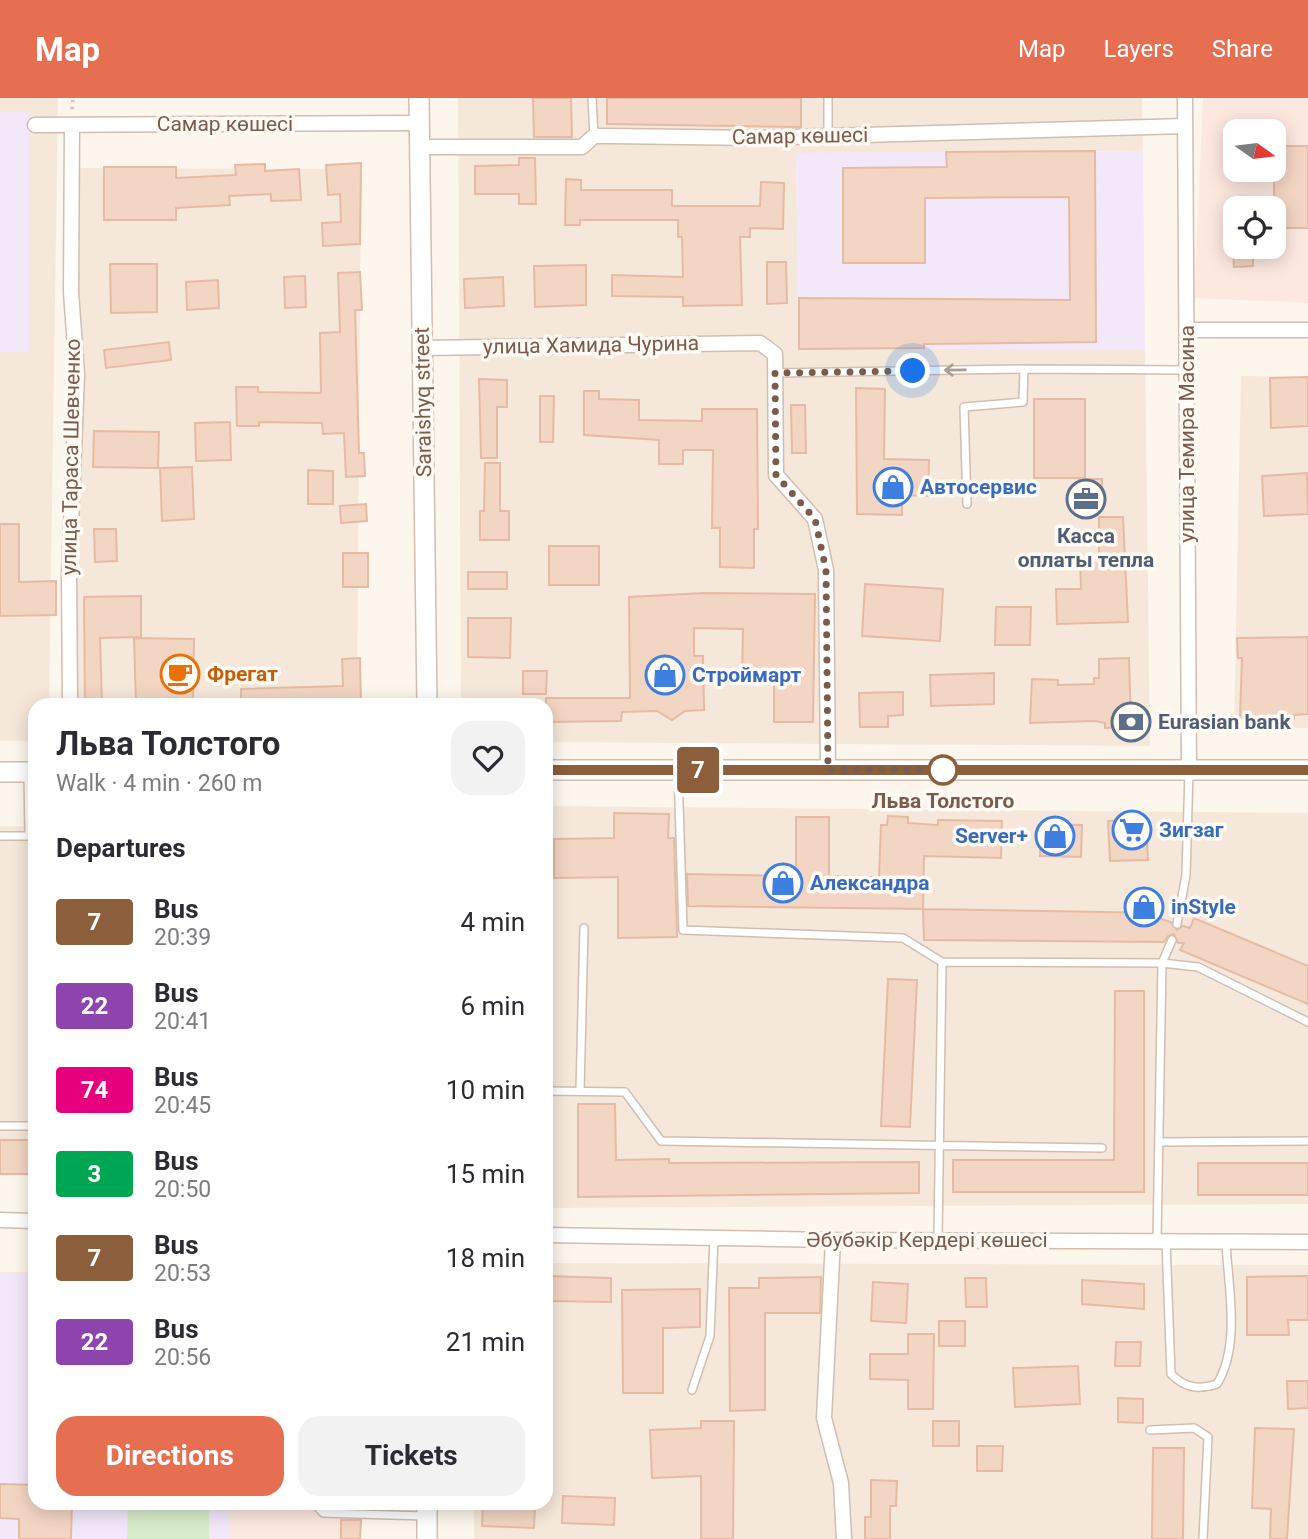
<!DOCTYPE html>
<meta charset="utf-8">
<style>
:root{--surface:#fff;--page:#f2f2f3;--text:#2b2b33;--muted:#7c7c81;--accent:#e76f51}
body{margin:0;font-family:Roboto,sans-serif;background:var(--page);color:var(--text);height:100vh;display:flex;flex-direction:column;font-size:26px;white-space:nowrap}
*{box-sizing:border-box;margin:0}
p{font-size:23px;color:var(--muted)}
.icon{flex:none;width:38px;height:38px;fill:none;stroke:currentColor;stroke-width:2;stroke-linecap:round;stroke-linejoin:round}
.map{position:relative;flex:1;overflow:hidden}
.sheet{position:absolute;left:28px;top:600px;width:525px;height:812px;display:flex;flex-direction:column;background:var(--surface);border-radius:21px;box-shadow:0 4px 18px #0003}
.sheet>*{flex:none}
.badge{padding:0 14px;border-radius:5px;font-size:24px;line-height:46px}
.needle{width:46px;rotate:104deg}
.controls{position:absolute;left:1223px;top:21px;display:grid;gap:14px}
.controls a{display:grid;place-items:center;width:63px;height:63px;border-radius:14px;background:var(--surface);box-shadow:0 4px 18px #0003;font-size:35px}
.you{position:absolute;width:35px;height:35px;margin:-18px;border:5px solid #fff;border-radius:50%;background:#1a73e8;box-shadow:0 0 0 10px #1a73e833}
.map>.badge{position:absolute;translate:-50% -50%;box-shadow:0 0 0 4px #fff}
h2{padding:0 28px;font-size:26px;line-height:63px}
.round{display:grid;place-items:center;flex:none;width:74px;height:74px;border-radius:21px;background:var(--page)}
.head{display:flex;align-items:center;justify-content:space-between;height:119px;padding:0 28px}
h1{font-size:33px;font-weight:700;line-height:52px}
.button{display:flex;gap:14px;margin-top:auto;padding:14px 28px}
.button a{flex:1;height:80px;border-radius:21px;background:var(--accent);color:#fff;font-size:28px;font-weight:700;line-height:80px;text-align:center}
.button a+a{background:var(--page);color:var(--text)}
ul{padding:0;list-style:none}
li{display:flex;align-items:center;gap:21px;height:84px;padding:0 28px}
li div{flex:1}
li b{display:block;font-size:26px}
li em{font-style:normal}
li .badge{min-width:77px;font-weight:700;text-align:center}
header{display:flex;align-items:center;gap:42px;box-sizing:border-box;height:98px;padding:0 35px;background:var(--accent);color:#fff}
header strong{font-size:33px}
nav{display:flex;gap:38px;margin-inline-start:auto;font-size:24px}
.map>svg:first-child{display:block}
.residential{fill:#f5e8da}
.commercial{fill:#fde8e0;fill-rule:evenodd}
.education{fill:#f3e8fa}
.green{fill:#d8ecc9}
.building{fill:#f3d5c3;stroke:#e6bba3;stroke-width:2}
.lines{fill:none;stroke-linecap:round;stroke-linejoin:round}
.service-casing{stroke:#d1beb0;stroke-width:10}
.minor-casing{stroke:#d1beb0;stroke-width:17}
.tertiary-casing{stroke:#d1beb0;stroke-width:22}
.path{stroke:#d9b8a5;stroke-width:3.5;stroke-dasharray:2 5;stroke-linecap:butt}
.service{stroke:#fff;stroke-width:7}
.minor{stroke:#fff;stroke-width:14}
.tertiary{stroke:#fff;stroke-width:19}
.oneway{stroke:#af9d94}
.line-casing{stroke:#fff;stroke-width:16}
.line{stroke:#8b5e3c;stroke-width:10}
.walk{stroke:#7a5c4d;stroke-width:7;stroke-dasharray:0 12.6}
.stop-dot{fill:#fff;stroke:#8b5e3c;stroke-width:3.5}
.labels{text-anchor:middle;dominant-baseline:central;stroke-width:7;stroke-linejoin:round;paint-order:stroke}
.street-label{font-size:21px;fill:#7a5c4d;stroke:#fffaf3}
.shop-label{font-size:21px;font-weight:bold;fill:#366cbe;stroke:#fffaf3;text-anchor:start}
.service-label{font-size:21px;font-weight:bold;fill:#4e5e75;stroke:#fffaf3}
.food-label{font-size:21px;font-weight:bold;fill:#c56008;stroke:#fffaf3;text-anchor:start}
.stop-label{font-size:21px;font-weight:bold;fill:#7a5c4d;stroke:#fffaf3}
</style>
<header>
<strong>Map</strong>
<nav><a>Map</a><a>Layers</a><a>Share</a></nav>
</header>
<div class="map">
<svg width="1308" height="1441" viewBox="0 0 1308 1441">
<rect width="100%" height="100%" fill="#fdf6ec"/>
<path class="residential" d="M0 0H58L49 607H35V643H0Z
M458 0H1142L1143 53 796 56 799 251H1145L1150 648 546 644V607H461Z
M73 70 361 71 357 607H69Z
M1241 278 1308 279V630L1234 629Z
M546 708 1308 715V1106L546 1110Z
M0 728 35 729V1077L0 1078Z
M546 1165 1308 1167V1441H474V1405H546Z"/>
<path class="commercial" d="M1203 0H1308V205L1194 200ZM1236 33H1274V72H1236ZM1236 110H1274V149H1236Z
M0 1174H35V1405H348V1441H0Z"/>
<path class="education" d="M0 14H29V254H0Z
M1143 53 1145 251H799L796 55Z
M0 1175 35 1176V1405H230L229 1441H0Z"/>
<path class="green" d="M128 1405H209V1441H127Z"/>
<path class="building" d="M533 0H571L572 39H534Z
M607 0H801V29L607 26Z
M1274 48H1308V130H1274Z
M1095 53 1096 244 924 246V250L799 251V200L1070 202 1069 99 925 100V165H843V70L947 69 946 54Z
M519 60H535L536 106H519V96H475V68L519 67Z
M361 65 360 146 323 148 322 125 341 124 340 96 328 97 326 67Z
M265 66V73L299 71 301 102 271 103V96L229 98 230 107 176 110V122H104V69H176V80L236 77 235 67Z
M566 81 581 82V92H672V108H760L761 84 784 85 783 131 750 130V139H740L742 207 683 208V199L612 198V177L683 179 682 139H678V122H580V127H565Z
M1233 150H1253V168L1234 169Z
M767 164H786L787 205 767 206Z
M110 166H157V214L111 215Z
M586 167V207L535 209 534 168Z
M360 174 362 212H355L359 355H364L365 378 346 379 344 335 323 336 322 325 259 324V328H237L236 289H258V294L321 295 320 235 340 234 338 175Z
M305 178 306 209 285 210 284 179Z
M503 179 504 208 465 210 464 181Z
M218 182 219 210 187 212 186 184Z
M169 244 171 262 106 270 104 252Z
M1308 279V328L1271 330 1270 280Z
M479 281 507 282V309H497V360H481Z
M856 290 885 291 884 361 929 362 928 398 902 397V417L857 416Z
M584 293H599V301L639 302V322L702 323V311H757L758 431H754V470L720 469V430H712L713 352H683V366H659V342L584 337Z
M540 298H554L553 344H540Z
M1034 301H1085V380H1034Z
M791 307H805L806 355H792Z
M230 324 231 362 196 363 195 325Z
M94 333 159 334 158 370 93 369Z
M485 365H500V413H509V442H480V413H484Z
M192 369 194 421 162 423 160 370Z
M308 372 333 373V406H308Z
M1307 375 1308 416 1264 418 1262 378Z
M1079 381H1102V408H1080Z
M366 406 367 423 341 425 340 408Z
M1099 419H1123L1128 524 1057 526 1056 491H1081L1080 461 1099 460Z
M0 426H19V484L56 483V517L0 518Z
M94 431H116L117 463 95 464Z
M549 448H599V487H549Z
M343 455H368V489H343Z
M468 474H507V491H468Z
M865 486 943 491 940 543 862 538Z
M704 495 815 496 813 624H774V579H742L743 531 694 530V558H703L704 612 685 613 672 622 657 613 622 614 621 623 546 624V600H630L629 499Z
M141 498V539L100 540 102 607H85L84 499Z
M996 509H1031L1030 547H995Z
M468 520H511L510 560 468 559Z
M1308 539V616L1294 617V621L1240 619 1242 560H1238L1237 540Z
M134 540 194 541 193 607H136Z
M360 560 361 607H241V591L343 588 342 561Z
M1129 560 1131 629 1105 630V625L1095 623 1030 625 1032 581 1058 582V587L1094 586V580H1099V561Z
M523 573H547L546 596H523Z
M994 575V606L931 608 930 577Z
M903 594V617L888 618V629H860L859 595Z
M614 715 669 716 668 740H674L677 839 618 840V779L554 780V741L614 740Z
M888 718 908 719V725L938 727V722L1002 723 1001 760 924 758 923 811 688 808 687 776 796 778V719H829V778L879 779 881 727H887Z
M1146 721 1148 762 1110 763 1108 723Z
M1041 726 1082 727 1081 759 1040 758Z
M923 811 1161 815V821L1171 824 1177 832 1183 828 1190 830 1194 820 1308 868V906L1180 852 1184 845H1178L1174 836 1168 838 1164 844 924 842Z
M888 881 917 882 910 1029 881 1028Z
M1115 893H1144V1094H953V1062H1114Z
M578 1006H615L616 1062 669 1061V1065L919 1064V1095L578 1099Z
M0 1042H35V1076H0Z
M1198 1065H1308V1097H1198Z
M546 1178 611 1180V1204L546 1203Z
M1308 1178V1222H1288L1289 1237H1247V1179Z
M821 1179 820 1215H765V1312L730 1313 729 1190H759V1180Z
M965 1180H986L987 1209H966Z
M1082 1182 1144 1186V1211L1082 1206Z
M873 1184 908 1186 906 1225 871 1223Z
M700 1191V1229L663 1230V1295H623L622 1192Z
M939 1223H965V1248H939Z
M908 1236H934L933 1311H908V1282L870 1281V1256H908Z
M1116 1244H1141L1140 1268H1115Z
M1078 1268 1080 1306 1015 1309 1013 1270Z
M1287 1283H1308V1310L1288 1311Z
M1118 1300 1143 1301V1325L1118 1324Z
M701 1323H734L733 1441H701V1378L652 1380 650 1332 701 1330Z
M933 1323H959V1348H933Z
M1255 1330 1294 1331 1287 1441H1270L1271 1411 1252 1410Z
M977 1348H1003L1002 1373H977Z
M1153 1350H1184L1183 1441H1152Z
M871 1382 897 1383 896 1408H890V1441H865V1419H871Z
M0 1386 35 1387V1405H72L71 1441H19V1421L0 1420Z
M563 1398 615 1400 614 1427 562 1425Z
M483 1405H535L534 1430 482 1428Z
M341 1422H361L360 1441H341Z"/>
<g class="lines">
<defs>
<path id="service" d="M592 0 594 38
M828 37V0
M776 275 1024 271
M967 406 964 309 1023 304 1024 271 1186 272
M678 673 683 832 903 840 942 864 1162 865 1198 869 1308 924
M0 738H29L28 675
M1177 826 1186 777 1189 674
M546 993 625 994 661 1043 1102 1050
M580 993 584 830
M0 1028H35
M1159 1044 1308 1043
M938 1141 942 864
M1157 1143 1162 865 1172 842
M1166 1144 1171 1276C1185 1290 1198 1292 1217 1286 1241 1247 1228 1188 1226 1145
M692 1292 710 1238 714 1140
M1150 1332 1194 1330 1208 1339 1203 1441
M314 1405 323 1415 425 1418"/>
<path id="minor" d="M1185 0 1189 672
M35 27 419 25
M419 49H582L594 38H611L757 40 1185 28
M1187 232H1308
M422 250 760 245 775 256 776 377 815 421 826 472 828 672
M70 607 69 477 77 276 71 194 72 27
M0 1122 35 1123
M546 1137 833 1142 1308 1144
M833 1142 824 1320 841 1385 844 1441"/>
<path id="tertiary" d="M419 0 427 607
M546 672H1308
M0 674H35
M427 1405V1441"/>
</defs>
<use href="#service" class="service-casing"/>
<use href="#minor" class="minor-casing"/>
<use href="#tertiary" class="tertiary-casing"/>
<path class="path" d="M72 11 73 0"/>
<use href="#service" class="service"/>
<use href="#minor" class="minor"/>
<use href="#tertiary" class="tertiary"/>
</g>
<defs><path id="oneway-shaft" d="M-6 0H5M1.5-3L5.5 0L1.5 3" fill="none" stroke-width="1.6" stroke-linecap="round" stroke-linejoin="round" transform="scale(1.75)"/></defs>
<use class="oneway" href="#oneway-shaft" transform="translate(955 272) rotate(179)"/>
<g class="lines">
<defs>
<path id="line" d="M546 672H1308"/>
</defs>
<use href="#line" class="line-casing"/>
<use href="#line" class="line"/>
<path class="walk" d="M913 273 775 275 776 377 815 421 826 472 828 672H943"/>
</g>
<defs>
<symbol id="shop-ring" viewBox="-11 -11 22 22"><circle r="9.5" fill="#fffaf3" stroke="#3f7fe0" stroke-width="1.5"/><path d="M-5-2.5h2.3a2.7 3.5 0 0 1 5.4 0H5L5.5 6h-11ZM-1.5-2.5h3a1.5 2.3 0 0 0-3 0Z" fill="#3f7fe0"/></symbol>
<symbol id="office-ring" viewBox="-11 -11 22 22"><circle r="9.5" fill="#fffaf3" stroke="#5c6f8a" stroke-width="1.5"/><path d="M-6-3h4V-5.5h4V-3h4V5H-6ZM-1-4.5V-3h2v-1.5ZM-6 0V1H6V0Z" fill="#5c6f8a"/></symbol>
<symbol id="cafe-ring" viewBox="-11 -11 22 22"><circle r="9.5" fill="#fffaf3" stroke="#e8710a" stroke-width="1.5"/><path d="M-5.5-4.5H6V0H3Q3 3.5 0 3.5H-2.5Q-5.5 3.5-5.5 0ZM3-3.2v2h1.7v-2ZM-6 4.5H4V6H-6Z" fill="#e8710a"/></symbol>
<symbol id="bank-ring" viewBox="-11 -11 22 22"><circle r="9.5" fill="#fffaf3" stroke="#5c6f8a" stroke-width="1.5"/><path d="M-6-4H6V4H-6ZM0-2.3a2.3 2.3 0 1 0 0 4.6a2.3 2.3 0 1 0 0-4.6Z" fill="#5c6f8a"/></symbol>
<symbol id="supermarket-ring" viewBox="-11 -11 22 22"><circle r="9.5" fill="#fffaf3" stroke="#3f7fe0" stroke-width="1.5"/><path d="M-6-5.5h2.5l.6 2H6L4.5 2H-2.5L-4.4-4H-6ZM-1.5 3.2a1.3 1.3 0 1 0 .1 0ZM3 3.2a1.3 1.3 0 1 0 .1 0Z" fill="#3f7fe0"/></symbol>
</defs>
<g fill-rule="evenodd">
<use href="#shop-ring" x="871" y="367" width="44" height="44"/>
<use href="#office-ring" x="1064" y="379" width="44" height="44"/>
<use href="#cafe-ring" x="158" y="554" width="44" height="44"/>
<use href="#shop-ring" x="643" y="555" width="44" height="44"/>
<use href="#bank-ring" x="1109" y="602" width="44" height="44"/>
<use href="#supermarket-ring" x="1110" y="710" width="44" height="44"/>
<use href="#shop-ring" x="1033" y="716" width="44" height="44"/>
<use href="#shop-ring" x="761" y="763" width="44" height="44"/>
<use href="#shop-ring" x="1122" y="787" width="44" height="44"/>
</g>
<circle class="stop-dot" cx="943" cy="672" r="14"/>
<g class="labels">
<g class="street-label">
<text x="225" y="26">Самар көшесі</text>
<text transform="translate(800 38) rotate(-1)">Самар көшесі</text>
<text transform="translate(591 247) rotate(-1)">улица Хамида Чурина</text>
<text transform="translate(423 304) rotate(-91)">Saraishyq street</text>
<text transform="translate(1187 336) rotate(-90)">улица Темира Масина</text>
<text transform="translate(71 359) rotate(-89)">улица Тараса Шевченко</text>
<text x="927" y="1142">Әбубәкір Кердері көшесі</text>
</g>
<g class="shop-label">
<text x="920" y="389">Автосервис</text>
<text x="692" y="577">Строймарт</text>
<text x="1159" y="732">Зигзаг</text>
<text x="1028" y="738" text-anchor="end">Server+</text>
<text x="810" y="785">Александра</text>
<text x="1171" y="809">inStyle</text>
</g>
<g class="service-label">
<text x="1086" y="438">Касса<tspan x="1086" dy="24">оплаты тепла</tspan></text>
<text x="1158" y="624" text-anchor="start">Eurasian bank</text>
</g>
<g class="food-label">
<text x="207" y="576">Фрегат</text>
</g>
<g class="stop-label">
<text x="943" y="703">Льва Толстого</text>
</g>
</g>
</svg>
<div class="controls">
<a><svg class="needle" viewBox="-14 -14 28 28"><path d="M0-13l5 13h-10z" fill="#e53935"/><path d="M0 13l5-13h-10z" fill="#7c7c81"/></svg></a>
<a><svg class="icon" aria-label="locate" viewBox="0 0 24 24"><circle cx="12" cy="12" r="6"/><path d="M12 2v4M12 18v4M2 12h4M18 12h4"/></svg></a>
</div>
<div class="you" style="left:913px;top:273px"></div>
<b class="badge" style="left:698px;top:672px;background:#8b5e3c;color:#fff">7</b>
<section class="sheet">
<div class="head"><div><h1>Льва Толстого</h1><p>Walk · 4 min · 260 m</p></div><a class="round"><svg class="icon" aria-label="heart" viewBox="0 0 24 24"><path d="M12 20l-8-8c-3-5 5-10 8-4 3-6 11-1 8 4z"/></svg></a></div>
<h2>Departures</h2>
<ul>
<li><span class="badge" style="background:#8b5e3c;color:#fff">7</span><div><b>Bus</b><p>20:39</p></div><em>4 min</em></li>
<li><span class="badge" style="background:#8e44ad;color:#fff">22</span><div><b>Bus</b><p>20:41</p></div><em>6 min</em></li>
<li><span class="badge" style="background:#e6007e;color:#fff">74</span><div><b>Bus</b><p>20:45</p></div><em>10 min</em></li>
<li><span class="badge" style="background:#00a651;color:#fff">3</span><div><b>Bus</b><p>20:50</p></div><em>15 min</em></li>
<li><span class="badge" style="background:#8b5e3c;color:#fff">7</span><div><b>Bus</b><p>20:53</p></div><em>18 min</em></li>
<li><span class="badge" style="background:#8e44ad;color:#fff">22</span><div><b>Bus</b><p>20:56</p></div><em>21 min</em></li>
</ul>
<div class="button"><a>Directions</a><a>Tickets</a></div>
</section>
</div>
